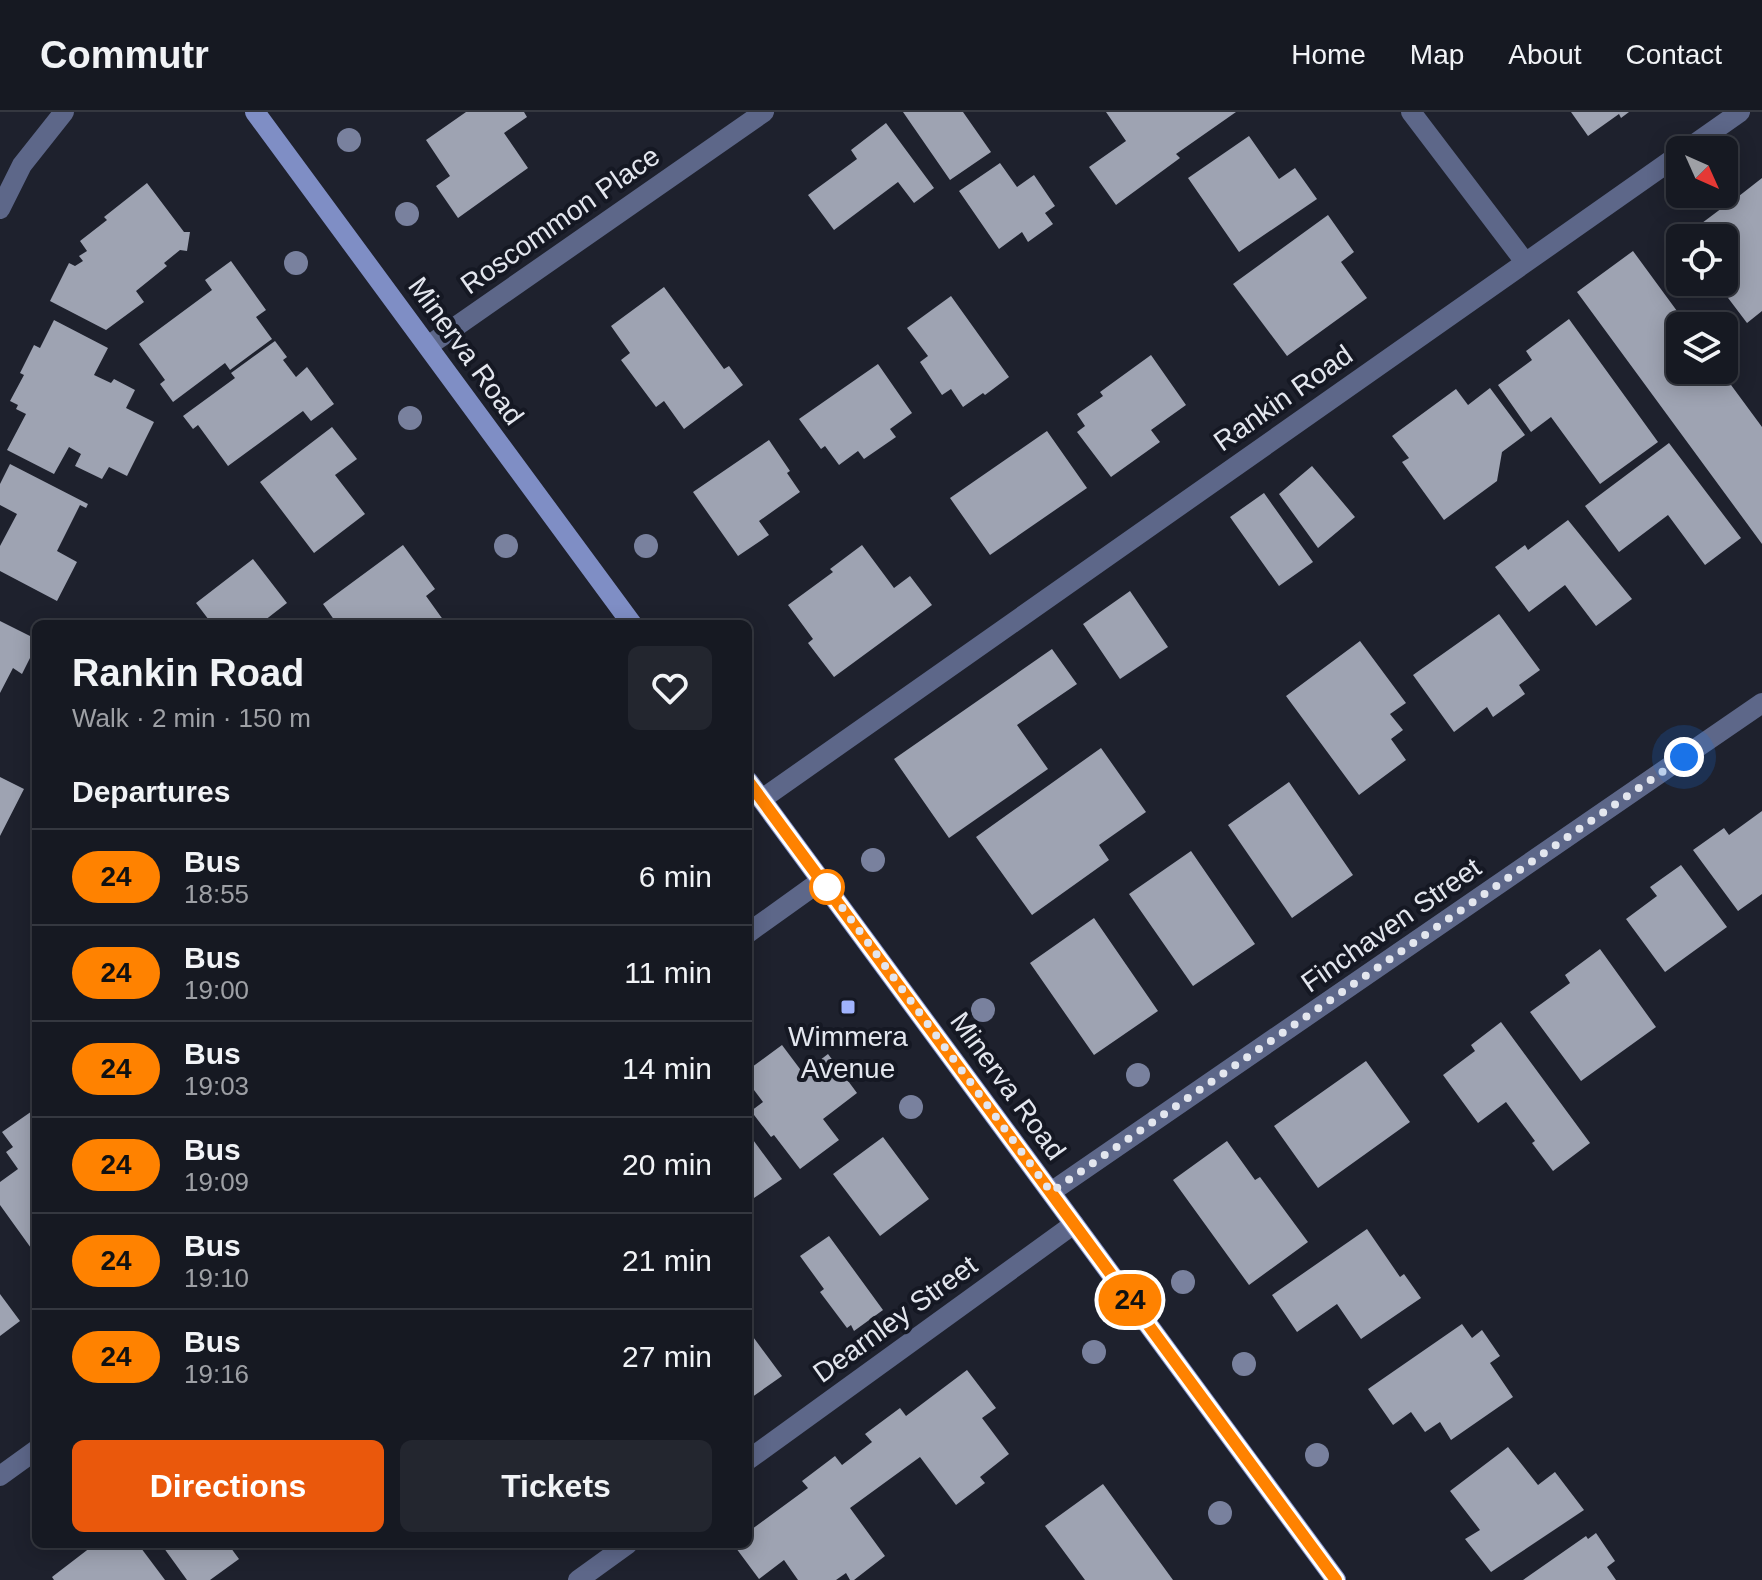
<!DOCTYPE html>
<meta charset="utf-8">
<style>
:root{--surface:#161922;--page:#23262f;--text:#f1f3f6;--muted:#9ea0a5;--line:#353840;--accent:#ea580c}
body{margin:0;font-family:Helvetica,sans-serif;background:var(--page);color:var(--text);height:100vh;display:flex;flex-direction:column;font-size:30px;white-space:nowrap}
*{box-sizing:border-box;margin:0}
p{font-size:26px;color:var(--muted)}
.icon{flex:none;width:44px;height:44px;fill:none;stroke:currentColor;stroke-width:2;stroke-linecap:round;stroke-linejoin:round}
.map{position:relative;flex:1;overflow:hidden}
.sheet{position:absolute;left:32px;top:508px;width:720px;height:928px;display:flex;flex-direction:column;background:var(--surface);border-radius:12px;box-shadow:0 4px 20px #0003,0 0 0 2px var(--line)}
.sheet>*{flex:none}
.badge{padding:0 16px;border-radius:26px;font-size:28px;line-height:52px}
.needle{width:52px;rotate:135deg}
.controls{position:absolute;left:1666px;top:24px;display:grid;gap:16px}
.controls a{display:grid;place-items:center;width:72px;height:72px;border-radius:12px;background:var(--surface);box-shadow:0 4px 20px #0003,0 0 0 2px var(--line);font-size:40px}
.you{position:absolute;width:40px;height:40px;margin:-20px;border:6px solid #fff;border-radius:50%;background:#1a73e8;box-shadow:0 0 0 12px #1a73e833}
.map>.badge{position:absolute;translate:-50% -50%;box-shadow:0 0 0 4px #fff}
h2{padding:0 40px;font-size:30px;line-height:72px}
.round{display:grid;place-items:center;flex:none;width:84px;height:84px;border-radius:12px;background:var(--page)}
.headline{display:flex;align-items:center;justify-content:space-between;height:136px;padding:0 40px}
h1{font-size:38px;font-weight:600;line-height:60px}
.cta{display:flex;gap:16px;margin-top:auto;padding:16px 40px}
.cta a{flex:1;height:92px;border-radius:12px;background:var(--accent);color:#fff;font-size:32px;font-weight:600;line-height:92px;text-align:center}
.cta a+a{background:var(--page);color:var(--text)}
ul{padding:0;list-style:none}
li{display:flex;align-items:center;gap:24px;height:96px;padding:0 40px;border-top:2px solid var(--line)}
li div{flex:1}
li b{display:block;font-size:30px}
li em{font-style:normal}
li .badge{min-width:88px;font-weight:700;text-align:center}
header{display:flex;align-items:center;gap:48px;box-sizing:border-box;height:112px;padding:0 40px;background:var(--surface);border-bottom:2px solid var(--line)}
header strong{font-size:38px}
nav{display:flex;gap:44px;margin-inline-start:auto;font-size:28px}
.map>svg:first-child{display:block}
.building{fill:#9ea3b2}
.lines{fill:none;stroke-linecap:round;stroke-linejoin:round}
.street{stroke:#5d6789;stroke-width:20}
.secondary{stroke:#7f8ec5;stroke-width:20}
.tree{fill:#79819e}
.line-casing{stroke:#fff;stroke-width:18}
.line{stroke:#ff8200;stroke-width:12}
.walk{stroke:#e3e6ee;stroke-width:8;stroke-dasharray:0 14.4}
.stop-dot{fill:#fff;stroke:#ff8200;stroke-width:4}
.poi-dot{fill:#a0b3fd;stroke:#151823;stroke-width:3}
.labels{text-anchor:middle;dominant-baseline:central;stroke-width:8;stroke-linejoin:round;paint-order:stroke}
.street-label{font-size:28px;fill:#e3e6ee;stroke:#151823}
.poi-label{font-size:28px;fill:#e3e6ee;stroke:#151823}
</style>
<header>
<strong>Commutr</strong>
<nav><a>Home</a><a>Map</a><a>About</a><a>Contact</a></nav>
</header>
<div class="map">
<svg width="1762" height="1468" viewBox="0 0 1762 1468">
<rect width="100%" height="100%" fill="#1e212d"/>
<path class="building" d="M466 0H524L527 5 504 21 528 56 458 106 436 74 450 64 426 28Z
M903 0H963L991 40 950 68Z
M1106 0H1236L1176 42 1180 46 1116 93 1089 55 1126 29Z
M1571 0H1629L1621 6 1619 2 1588 24Z
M886 11 934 76 914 91 898 70 834 118 808 83 857 47 851 38Z
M1249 24 1279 67 1295 56 1317 87 1239 140 1188 66Z
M1000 51 1017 75 1034 63 1055 94 1045 101 1053 112 1028 130 1022 120 999 137 959 79Z
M1762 66V199L1747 211 1716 170H1724V126H1682L1722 96 1711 82H1724V73L1729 69 1739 84Z
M147 71 184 120H190L187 139 180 138 164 151 167 154 136 179 144 190 106 218 50 189 69 151 75 154 83 149 79 144 87 139 80 129 107 108 104 105Z
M1328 103 1354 140 1341 150 1367 186 1287 244 1233 172Z
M1633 139 1688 214H1680V258H1720L1762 315V432L1577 180Z
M231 149 266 198 256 205 272 227 230 258 225 251 173 290 160 272 165 268 139 232 212 178 205 168Z
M664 175 724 257 729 254 743 273 684 317 664 289 656 295 621 248 630 241 611 214Z
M951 184 1009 265 985 283 983 281 963 295 951 277 942 283 920 250 928 244 907 216Z
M1569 207 1658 330 1600 372 1551 305 1531 320 1498 273 1532 248 1526 239Z
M54 208 108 236 94 263 111 271 114 267 135 278 126 296 154 310 127 364 109 355 102 367 75 354 81 342 69 335 54 362 7 338 26 302 16 297 18 293 10 289 24 263 20 261 34 233 40 236Z
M275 229 287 245 283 248 296 265 307 255 334 292 311 309 303 299 228 354 198 313 193 317 183 304 235 266 231 261Z
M1151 243 1186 293 1151 318 1160 330 1111 365 1077 320 1085 314 1077 302 1103 284 1100 280Z
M878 252 912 301 890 317 896 325 864 347 858 339 839 353 825 334 821 337 799 307Z
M1490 276 1525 323 1502 340 1497 369 1444 408 1402 350 1409 346 1392 324 1456 277 1468 293Z
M332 315 357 347 335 363 365 402 314 441 260 370Z
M1047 319 1087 376 990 443 950 386Z
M769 328 790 359 787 361 800 380 759 409 769 423 738 444 693 380Z
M1669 331 1741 426 1705 453 1668 403 1619 440 1585 394Z
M10 352 88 392 86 396 80 393 57 439 77 450 57 489 0 459V434L17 402 0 393V372Z
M1312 354 1355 405 1318 436 1279 382Z
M1264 381 1313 450 1279 474 1230 405Z
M1568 408 1632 487 1596 514 1565 473 1529 500 1495 455 1525 433 1528 438Z
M403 433 435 477 426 484 444 509 440 512H337L323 492Z
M862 433 894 476 910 464 932 493 834 565 808 531 813 527 788 493 833 460 830 457Z
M253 447 287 491 260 512H212L196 491Z
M1130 479 1168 535 1120 567 1083 512Z
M1499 502 1540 558 1519 573 1525 582 1493 605 1487 595 1454 620 1413 563Z
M0 509 36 527V534L22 562 13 556 0 581Z
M1360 529 1406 591 1390 602 1403 618 1391 627 1406 648 1359 683 1286 584Z
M1052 537 1077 572 1017 613 1048 657 949 726 894 647Z
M1101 636 1146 700 1099 733 1109 748 1032 803 976 725Z
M0 665 24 677 0 724Z
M1289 670 1353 763 1292 806 1228 713Z
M1762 699V782L1738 799 1693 738 1724 716 1729 723Z
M1191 739 1255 832 1193 874 1129 782Z
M1681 753 1727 815 1665 860 1626 807 1657 784 1650 775Z
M1094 806 1158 899 1094 943 1030 851Z
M1600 837 1656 915 1581 969 1530 900 1570 871 1565 863Z
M1501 910 1590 1031 1553 1059 1532 1031 1535 1029 1506 990 1478 1011 1443 963 1475 939 1471 933Z
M782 933 803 961 828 942 857 981 823 1007 839 1028 800 1057 774 1023 771 1025 751 999 763 990 748 970V958Z
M1366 949 1410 1010 1318 1076 1274 1014Z
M35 997 36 999V1143L0 1093V1070L18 1057 6 1040 13 1035 2 1020Z
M748 1021 782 1067 748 1090Z
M883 1025 929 1087 880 1124 833 1062Z
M1227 1029 1255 1068 1260 1065 1308 1130 1249 1173 1173 1068Z
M1367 1117 1400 1165 1404 1162 1421 1186 1361 1227 1337 1192 1297 1220 1272 1183Z
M829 1124 883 1198 854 1219 851 1213 847 1216 820 1180 824 1177 800 1144Z
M0 1182 20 1209 0 1224Z
M1462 1212 1472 1226 1482 1218 1500 1244 1490 1251 1513 1285 1451 1328 1440 1310 1425 1320 1411 1300 1393 1313 1368 1277Z
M748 1218 782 1264 748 1288Z
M967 1258 996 1296 982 1306 1009 1342 980 1365 985 1371 956 1393 920 1345 850 1396 885 1444 854 1468H850L846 1461 836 1468H798L784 1448 759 1467 733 1432H748V1420L808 1376 802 1369 835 1344 842 1353 872 1330 865 1322 900 1296 906 1304Z
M1508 1335 1538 1373 1555 1360 1584 1398 1491 1460 1465 1427 1480 1418 1450 1379Z
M1103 1372 1173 1468H1085L1045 1414Z
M1596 1421 1615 1449 1607 1455 1616 1468H1523L1586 1424 1588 1427Z
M95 1432H138L165 1468H54L52 1465Z
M161 1432H228L239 1447 210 1468H187Z"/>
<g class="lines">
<path class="street" d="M1411 0 1525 150
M1686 38 1740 0
M0 97 22 53 64 0
M428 234 764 0
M762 687 1680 42
M748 821 822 768
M1051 1080 1762 591
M748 1348 1074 1112
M0 1364 36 1338
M578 1468 628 1432"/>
<path class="secondary" d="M255 0 632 512
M748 669 1336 1468"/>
</g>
<g class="tree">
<circle cx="349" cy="28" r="12"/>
<circle cx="407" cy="102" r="12"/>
<circle cx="296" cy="151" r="12"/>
<circle cx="410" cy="306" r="12"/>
<circle cx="506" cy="434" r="12"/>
<circle cx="646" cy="434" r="12"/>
<circle cx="873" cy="748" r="12"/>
<circle cx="983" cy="898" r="12"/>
<circle cx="1138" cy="963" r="12"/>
<circle cx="911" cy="995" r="12"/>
<circle cx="1183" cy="1170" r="12"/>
<circle cx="1094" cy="1240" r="12"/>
<circle cx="1244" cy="1252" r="12"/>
<circle cx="1317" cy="1343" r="12"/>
<circle cx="1220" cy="1401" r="12"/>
</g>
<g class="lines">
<defs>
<path id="line" d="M748 669 1336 1468"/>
</defs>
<use href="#line" class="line-casing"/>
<use href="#line" class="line"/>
<path class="walk" d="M827 775 822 768 1051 1080 1684 645"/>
</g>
<circle class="stop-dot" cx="827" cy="775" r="16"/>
<rect class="poi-dot" x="840" y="887" width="16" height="16" rx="4"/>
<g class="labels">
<g class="street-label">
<text transform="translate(560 108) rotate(-35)">Roscommon Place</text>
<text transform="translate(466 239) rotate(54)">Minerva Road</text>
<text transform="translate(1283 286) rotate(-35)">Rankin Road</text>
<text transform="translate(1391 813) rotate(-35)">Finchaven Street</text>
<text transform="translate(1008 974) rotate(54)">Minerva Road</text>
<text transform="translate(895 1207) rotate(-36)">Dearnley Street</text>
</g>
<g class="poi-label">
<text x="848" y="924">Wimmera<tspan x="848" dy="32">Avenue</tspan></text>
</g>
</g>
</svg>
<div class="controls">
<a><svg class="needle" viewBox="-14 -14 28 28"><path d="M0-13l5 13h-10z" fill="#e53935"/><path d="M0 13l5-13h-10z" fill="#9ea0a5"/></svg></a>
<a><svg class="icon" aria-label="locate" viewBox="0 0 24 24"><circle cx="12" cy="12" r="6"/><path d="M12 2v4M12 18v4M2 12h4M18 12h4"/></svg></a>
<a><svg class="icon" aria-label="layers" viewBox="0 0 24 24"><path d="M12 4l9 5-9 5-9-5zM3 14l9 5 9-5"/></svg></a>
</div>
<div class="you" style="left:1684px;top:645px"></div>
<b class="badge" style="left:1130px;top:1188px;background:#ff8200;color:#111">24</b>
<section class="sheet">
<div class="headline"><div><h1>Rankin Road</h1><p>Walk · 2 min · 150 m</p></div><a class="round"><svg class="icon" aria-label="heart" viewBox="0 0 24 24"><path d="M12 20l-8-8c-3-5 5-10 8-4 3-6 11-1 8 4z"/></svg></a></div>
<h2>Departures</h2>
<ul>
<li><span class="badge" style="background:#ff8200;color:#111">24</span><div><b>Bus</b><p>18:55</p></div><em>6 min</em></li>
<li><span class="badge" style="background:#ff8200;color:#111">24</span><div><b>Bus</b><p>19:00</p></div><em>11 min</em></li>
<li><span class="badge" style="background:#ff8200;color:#111">24</span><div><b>Bus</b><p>19:03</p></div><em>14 min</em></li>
<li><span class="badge" style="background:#ff8200;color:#111">24</span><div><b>Bus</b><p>19:09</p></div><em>20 min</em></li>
<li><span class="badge" style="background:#ff8200;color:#111">24</span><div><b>Bus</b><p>19:10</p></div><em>21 min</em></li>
<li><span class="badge" style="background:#ff8200;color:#111">24</span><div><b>Bus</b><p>19:16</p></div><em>27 min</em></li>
</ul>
<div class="cta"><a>Directions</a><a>Tickets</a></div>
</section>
</div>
